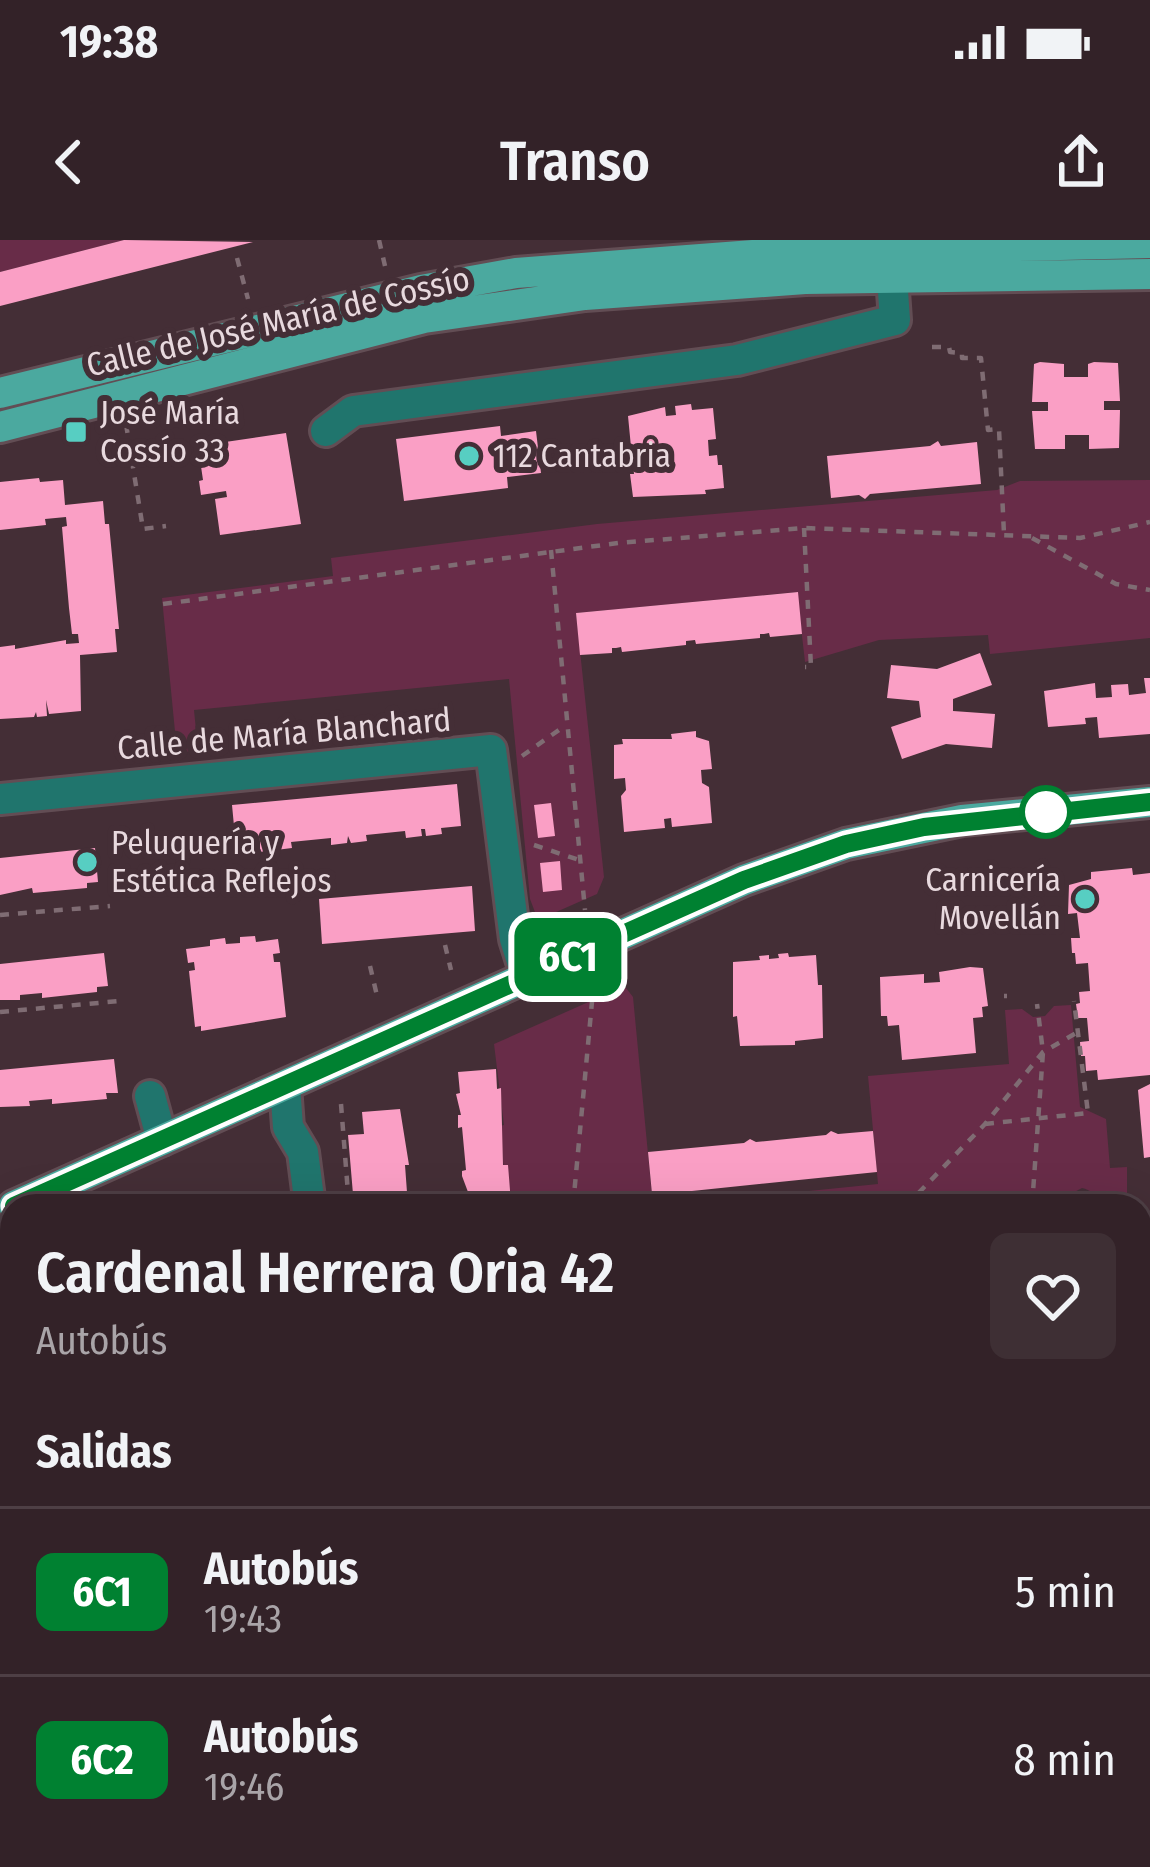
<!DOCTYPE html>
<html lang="es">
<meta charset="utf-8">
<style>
:root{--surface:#332228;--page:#3e2f34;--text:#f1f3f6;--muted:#a9a4a8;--line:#4e3f45}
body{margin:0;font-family:"Fira Sans Condensed",sans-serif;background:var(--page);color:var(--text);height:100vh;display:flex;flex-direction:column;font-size:45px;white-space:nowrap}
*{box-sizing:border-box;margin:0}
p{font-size:39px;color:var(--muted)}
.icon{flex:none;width:66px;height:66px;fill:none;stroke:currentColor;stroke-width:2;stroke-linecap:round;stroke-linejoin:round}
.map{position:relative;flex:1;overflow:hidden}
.sheet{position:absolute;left:0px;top:954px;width:1152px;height:675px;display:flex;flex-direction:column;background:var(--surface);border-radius:36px 36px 0 0;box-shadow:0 12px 48px #0002,0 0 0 3px var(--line)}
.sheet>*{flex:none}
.badge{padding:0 24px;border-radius:18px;font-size:42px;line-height:78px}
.map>.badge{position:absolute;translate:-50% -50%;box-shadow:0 0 0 6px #fff}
h2{padding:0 36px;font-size:45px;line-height:108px}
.round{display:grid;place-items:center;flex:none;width:126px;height:126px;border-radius:18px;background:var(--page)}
.summary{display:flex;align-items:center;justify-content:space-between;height:204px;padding:0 36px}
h1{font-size:57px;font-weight:600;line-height:90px}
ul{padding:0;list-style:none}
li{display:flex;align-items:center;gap:36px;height:168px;padding:0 36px;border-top:3px solid var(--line)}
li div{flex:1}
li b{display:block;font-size:45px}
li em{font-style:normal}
li .badge{min-width:132px;font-weight:700;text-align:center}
.status{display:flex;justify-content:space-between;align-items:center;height:84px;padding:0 60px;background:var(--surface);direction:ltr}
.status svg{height:33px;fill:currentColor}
header{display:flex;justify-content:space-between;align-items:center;height:156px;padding:0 36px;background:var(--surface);font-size:54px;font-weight:600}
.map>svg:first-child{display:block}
.built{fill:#523541}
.green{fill:#682c48}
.building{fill:#fa9fc5}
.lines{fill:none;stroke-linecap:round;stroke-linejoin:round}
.minor-casing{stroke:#624d54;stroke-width:36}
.major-casing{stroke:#624d54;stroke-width:36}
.path{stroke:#7f6c73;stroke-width:4.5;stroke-dasharray:9 9;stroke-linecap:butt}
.minor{stroke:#20756d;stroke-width:30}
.major{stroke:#4ba99f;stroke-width:30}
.line-casing{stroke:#fff;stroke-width:27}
.line{stroke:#008131;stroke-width:18}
.poi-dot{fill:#57cec2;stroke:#442e36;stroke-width:4.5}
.stop-dot{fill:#fff;stroke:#008131;stroke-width:6}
.labels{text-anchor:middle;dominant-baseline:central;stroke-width:12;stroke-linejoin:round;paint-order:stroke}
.street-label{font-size:33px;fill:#e8d9de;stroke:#442e36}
.poi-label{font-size:33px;fill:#e8d9de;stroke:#442e36;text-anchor:start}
</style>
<div class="status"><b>19:38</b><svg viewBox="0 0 49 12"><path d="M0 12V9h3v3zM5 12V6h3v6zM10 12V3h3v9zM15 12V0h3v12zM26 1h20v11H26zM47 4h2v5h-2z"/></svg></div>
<header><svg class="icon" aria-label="back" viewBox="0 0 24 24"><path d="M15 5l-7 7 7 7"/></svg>Transo<svg class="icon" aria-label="share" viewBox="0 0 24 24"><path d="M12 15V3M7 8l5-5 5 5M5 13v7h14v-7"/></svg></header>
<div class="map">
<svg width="1150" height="1627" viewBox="0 0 1150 1627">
<rect width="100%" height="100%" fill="#442e36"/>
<path class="built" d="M12 1394V1617H86L87 1627H0V1395Z"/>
<path class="green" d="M0 0H124L0 32Z
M1150 240V398L990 414 988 395 879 400 805 422 797 352 576 373 604 637 597 654 538 680 530 659 509 439 194 470 198 511 177 512 162 358 333 336 331 318 597 284 997 250 1020 241Z
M620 748H626L633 757 653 966H507L500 886 504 885 494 804Z
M1071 765 1080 867 1106 879 1110 928 1127 927V966C1110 966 1098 952 1082 948L1048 966H661L878 944 868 836 1009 824 1005 770 1022 769 1033 777 1045 776 1054 766Z
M12 1308V1394L0 1395V1309Z
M1144 1374 1150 1380V1627H936L935 1617H1140V1378Z"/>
<path class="building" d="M124 0 253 2 0 66V32Z
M1040 122 1064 124V137H1088V124L1094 122 1118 123 1120 161H1104V170H1120L1119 208 1089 209V195H1065V209H1035L1032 171H1048V162H1032L1034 124Z
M691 164 692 170 713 168 716 199 708 200 709 216 717 215 718 225H722L724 248 705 250 706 254 633 257 630 234H634L633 223 641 222 639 206 631 207 628 176 665 167 666 176 676 175 675 166Z
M500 186 501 196 536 191 541 233 507 237 508 248 404 261 396 199Z
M286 193 301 284 220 295 215 259 227 257 226 251 201 255 199 241 203 240 198 206Z
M938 201 941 206 977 202 981 244 870 254 865 259 859 255 831 258 827 216 930 206Z
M39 238 40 242 63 240 65 265 103 261 105 284H109L119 389H115L117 412 80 415 81 471 49 474 46 460 47 476 37 477 36 472 34 477 0 479V407L15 405V409L66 400V404L79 403 78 394H72L69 368 62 287 67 286 66 277 45 279 46 285 0 290V242Z
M798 352 802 394 770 397 769 393 764 394H760V398L696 404 695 400 686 401V405L622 412 621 407 616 408H612V413L580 415 576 373Z
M980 413 992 445 953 459V471L995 474 992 508 946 504 902 519 891 487 921 477 919 461 887 458 891 425 937 429Z
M1144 438H1150V494L1099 498 1097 477 1085 478 1086 484 1048 487 1044 451 1095 443 1096 458 1112 457 1111 445 1128 444 1129 455 1146 453Z
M696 491V497L709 501 712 529 701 530 702 543 709 547 712 583 672 587 671 578 664 579 665 588 624 592 621 556 626 550 625 538 614 539V505L623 504 622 499H672L671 494Z
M457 544 461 586 441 588 442 594 426 596 425 589H421L422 596 406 598 405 591 366 595 367 601 351 603 348 596 347 603 331 605V598L291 602 292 608 276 610 275 603 271 604 272 611 256 612 255 605 236 607 232 565Z
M551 563 555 596 538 598 534 565Z
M95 608 98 642 87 643V648L33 653 32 648 0 655V618Z
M560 621 562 650 543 652 540 623Z
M1132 628 1133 635 1150 633V835L1098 840 1097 830 1086 831 1085 816H1081L1080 802 1089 801 1088 789 1087 778H1078L1076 764 1080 763 1079 752 1090 751 1088 723 1076 724 1075 713H1072L1071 698H1080L1077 673 1068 674 1069 645 1091 639V632Z
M472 646 475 691 322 704 319 659Z
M255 696 256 702 278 699 280 713 273 714 274 722H280L286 777 201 791V786L195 787 189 731 195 730 194 722 188 723 186 709 210 706V700L225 698 226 704 240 703V697Z
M104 713 108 746 97 747V752L42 758V753L20 755V760H0V724Z
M788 713 789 717 816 715 818 745H822L823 798 795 801V805L740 806 737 776 733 777V722L760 720 759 716 769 715V719L779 718 778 714Z
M970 727 983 728 988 766 982 767 983 777 973 778 976 813 902 820 899 785 888 786 887 776H881L880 737 924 734V743L940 742 939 732Z
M114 819 118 853H106L107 859 52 864V859L29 861 30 866 0 867V830Z
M496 829 497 849 501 848 503 925H508L511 963 507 966H469L465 964 464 952H468L462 936V931L466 930 462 887 458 888V875H461L456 854 460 853 458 832Z
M1150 844V917L1144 918 1138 850Z
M400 869 409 925H405L408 966H354L348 895 364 894 362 872Z
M831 891 838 894 873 891 877 932 692 951 685 955 680 951 652 954 648 912 744 903 750 899 756 902 826 895Z
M12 1048V1091L11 1096 0 1097V1049Z
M1150 1079V1123L1140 1127V1083Z
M12 1143V1187L0 1189V1148Z
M1150 1192V1240L1140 1241 1141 1193Z
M365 1617H411V1627H365Z
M647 1617H693L694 1627H648Z"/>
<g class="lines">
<defs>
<path id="minor" d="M326 191 353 171 737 120 895 80 892 37
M0 559 491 510 515 699 526 734
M285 846 288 887 303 912 310 966
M150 856 162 900
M1140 1032 1150 1028
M0 1228 12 1226
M1140 1297 1150 1293
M109 1617 111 1627
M523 1627 533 1617"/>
<path id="major" d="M0 153 421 50 516 33 805 11 1150 3
M0 187 424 78 585 55 805 39 1150 34
M14 966 744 640 846 604 962 580 1150 562"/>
</defs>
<use href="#minor" class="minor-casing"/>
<use href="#major" class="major-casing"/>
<path class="path" d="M379 0 385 26
M237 18 248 59
M932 107H949L950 112 962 113V118H981L988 190 999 189 1004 294
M126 184 143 289 166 286
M804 288 811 427H805
M1032 298 1116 344 1150 350
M551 310 585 670
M163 364 618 303 804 288 1080 298 1150 282
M522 516 566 485
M534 605 579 620
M0 675 110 666
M445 705 451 730
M370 726 378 760
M1004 756H1007
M0 772 119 761
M341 864 349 966
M985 884 1088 873 1074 761
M573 966 593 751
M906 966 985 884 1043 812 1078 792
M1032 966 1043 812 1037 764
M1140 1360 1150 1351
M1140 1460 1150 1450
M981 1627V1617"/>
<use href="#minor" class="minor"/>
<use href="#major" class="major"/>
</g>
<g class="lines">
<defs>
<path id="line" d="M14 966 744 640 846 604 924 587 1150 562"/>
</defs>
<use href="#line" class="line-casing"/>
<use href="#line" class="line"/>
</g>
<g class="poi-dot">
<rect x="64" y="180" width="24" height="24" rx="6"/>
<circle cx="469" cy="216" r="12"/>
<circle cx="87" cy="622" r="12"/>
<circle cx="1085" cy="659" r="12"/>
</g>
<circle class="stop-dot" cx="1046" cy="572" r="24"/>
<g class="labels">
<g class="street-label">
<text transform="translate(278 82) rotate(-13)">Calle de José María de Cossío</text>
<text transform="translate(284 494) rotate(-5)">Calle de María Blanchard</text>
</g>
<g class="poi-label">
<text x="100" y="173">José María<tspan x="100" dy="38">Cossío 33</tspan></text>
<text x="493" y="216">112 Cantabria</text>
<text x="111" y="603">Peluquería y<tspan x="111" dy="38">Estética Reflejos</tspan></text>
<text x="1061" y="640" text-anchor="end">Carnicería<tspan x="1061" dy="38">Movellán</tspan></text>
</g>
</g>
</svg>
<b class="badge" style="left:568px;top:717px;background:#008131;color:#fff">6C1</b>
<section class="sheet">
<div class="summary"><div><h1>Cardenal Herrera Oria 42</h1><p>Autobús</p></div><a class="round"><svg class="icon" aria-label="heart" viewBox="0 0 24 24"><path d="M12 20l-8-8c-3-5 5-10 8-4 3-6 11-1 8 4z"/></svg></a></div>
<h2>Salidas</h2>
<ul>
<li><span class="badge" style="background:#008131;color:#fff">6C1</span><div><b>Autobús</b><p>19:43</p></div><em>5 min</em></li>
<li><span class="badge" style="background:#008131;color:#fff">6C2</span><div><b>Autobús</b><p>19:46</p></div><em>8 min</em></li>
</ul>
</section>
</div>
